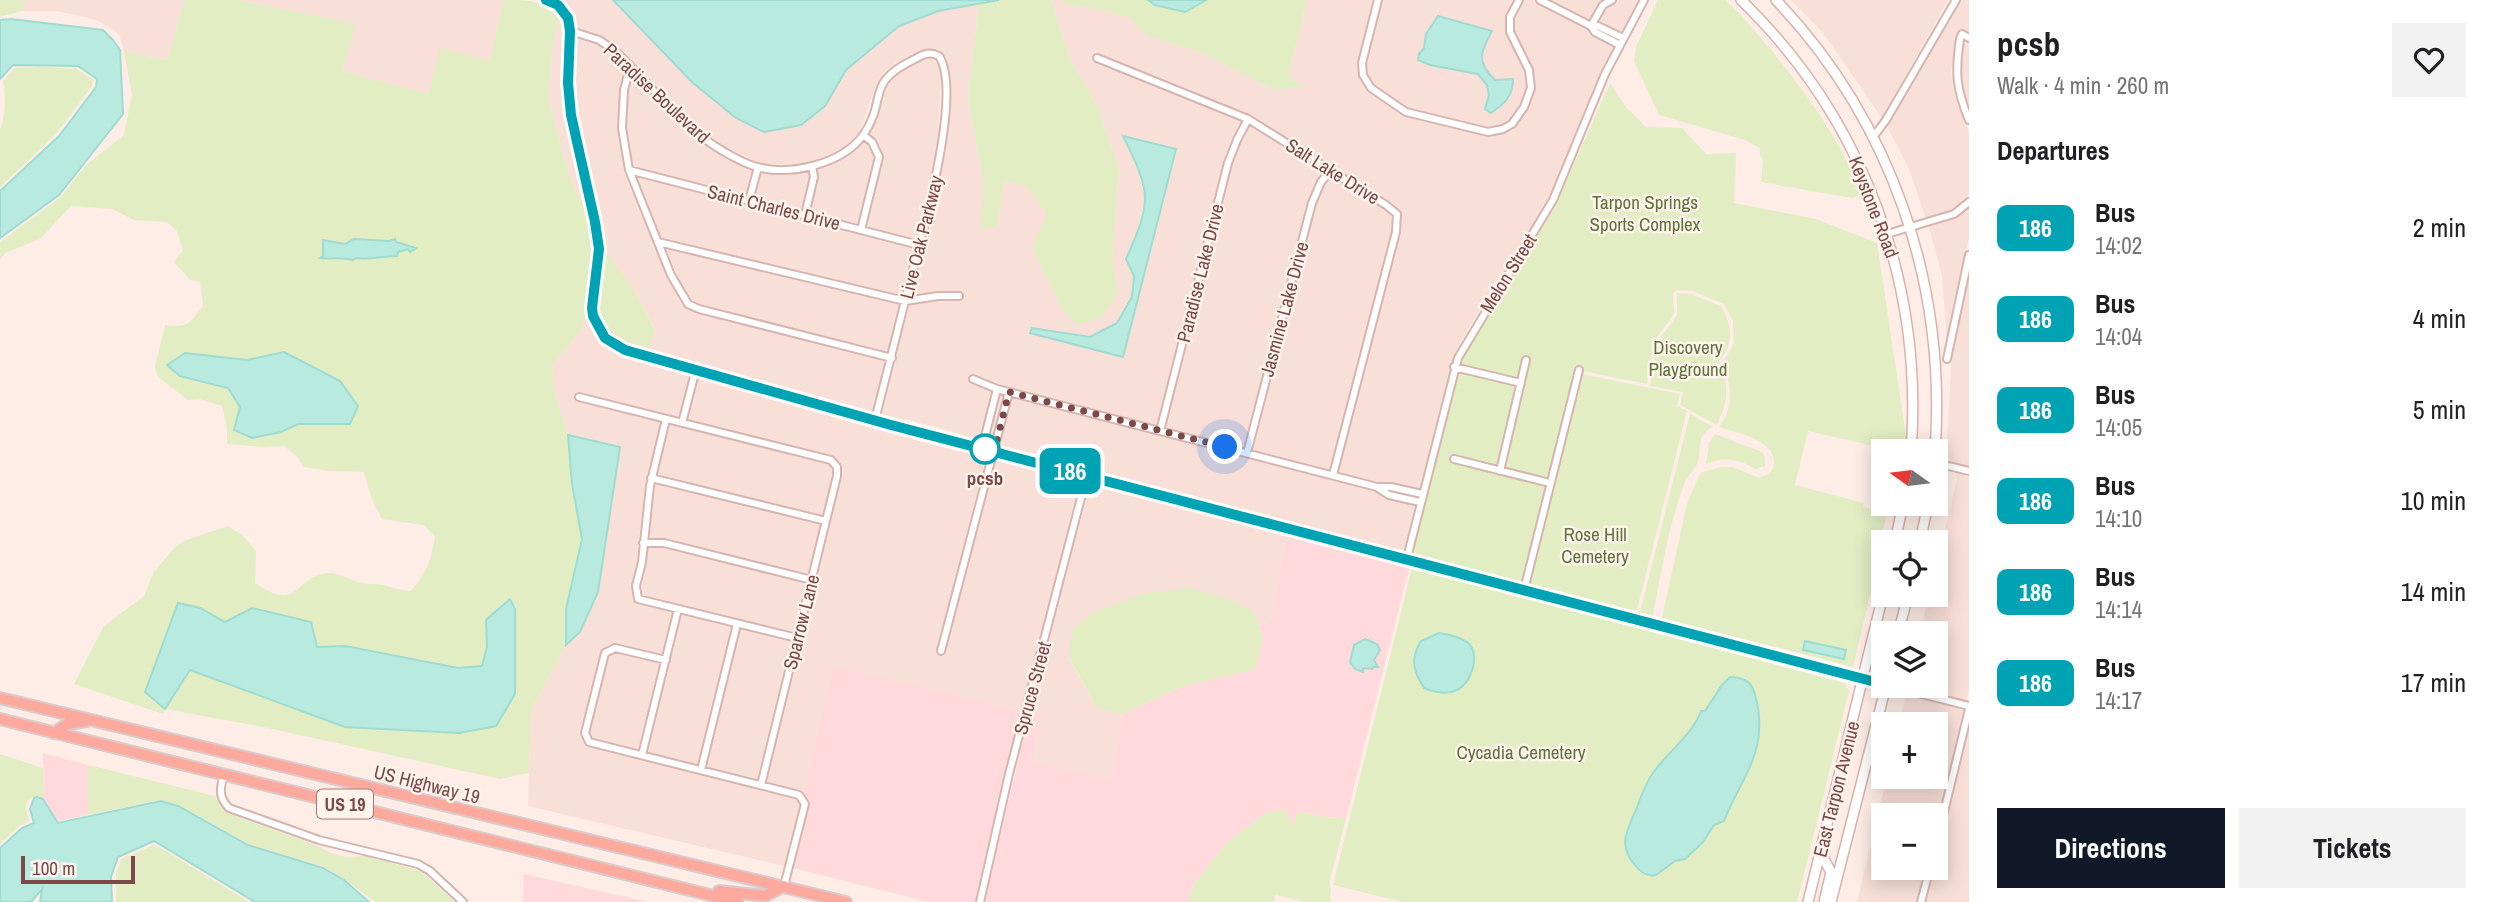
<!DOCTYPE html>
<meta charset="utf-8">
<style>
:root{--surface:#fff;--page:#f2f2f2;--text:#202124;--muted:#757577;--accent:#111827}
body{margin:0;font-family:"Archivo Narrow",sans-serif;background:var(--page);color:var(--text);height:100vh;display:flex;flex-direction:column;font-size:26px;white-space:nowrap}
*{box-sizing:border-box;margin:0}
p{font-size:23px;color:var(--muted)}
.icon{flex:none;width:38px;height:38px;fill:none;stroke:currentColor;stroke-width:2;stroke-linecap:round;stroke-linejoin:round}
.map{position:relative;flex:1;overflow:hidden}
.drawer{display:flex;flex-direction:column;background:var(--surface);width:525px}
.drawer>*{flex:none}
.badge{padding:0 14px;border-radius:10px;font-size:24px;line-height:46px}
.needle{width:46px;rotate:284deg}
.fabs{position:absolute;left:1871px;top:439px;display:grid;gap:14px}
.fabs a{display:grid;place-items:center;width:77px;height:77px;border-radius:0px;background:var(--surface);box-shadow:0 4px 18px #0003;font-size:35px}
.scale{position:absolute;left:21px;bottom:18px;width:114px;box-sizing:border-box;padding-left:7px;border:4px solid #7a4948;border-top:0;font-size:19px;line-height:24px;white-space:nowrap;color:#7a4948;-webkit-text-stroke:5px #fff3ee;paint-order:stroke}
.you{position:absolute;width:35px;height:35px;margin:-18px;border:5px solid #fff;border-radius:50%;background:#1a73e8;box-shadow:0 0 0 10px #1a73e833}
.map>.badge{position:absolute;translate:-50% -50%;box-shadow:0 0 0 4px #fff}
h2{padding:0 28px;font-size:26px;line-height:63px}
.round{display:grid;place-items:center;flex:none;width:74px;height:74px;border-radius:0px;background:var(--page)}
.overview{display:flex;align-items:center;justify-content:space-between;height:119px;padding:0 28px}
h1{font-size:33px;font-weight:800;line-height:52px}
.button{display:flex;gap:14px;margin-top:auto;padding:14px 28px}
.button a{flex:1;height:80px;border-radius:0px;background:var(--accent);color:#fff;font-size:28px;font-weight:800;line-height:80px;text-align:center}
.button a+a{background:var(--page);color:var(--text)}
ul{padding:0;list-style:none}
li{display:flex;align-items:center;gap:21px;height:91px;padding:0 28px}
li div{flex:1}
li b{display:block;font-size:26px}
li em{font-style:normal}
li .badge{min-width:77px;font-weight:700;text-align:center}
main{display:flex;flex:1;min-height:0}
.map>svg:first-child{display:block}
.residential{fill:#f8dfd7;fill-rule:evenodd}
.commercial{fill:#ffd9db}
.green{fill:#e2edc3;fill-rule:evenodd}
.water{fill:#b9eae0;stroke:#9edcd1;stroke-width:2}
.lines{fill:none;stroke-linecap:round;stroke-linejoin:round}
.minor-casing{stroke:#d6b5b0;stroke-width:10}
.secondary-casing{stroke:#d9b2ad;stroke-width:12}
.trunk-casing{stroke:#dacccc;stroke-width:14}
.minor{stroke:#fff;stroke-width:6}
.secondary{stroke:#fff;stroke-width:9}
.trunk{stroke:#fea99e;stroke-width:10}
.line-casing{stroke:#fff;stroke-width:16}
.line{stroke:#00a3b4;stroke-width:10}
.walk{stroke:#7a4948;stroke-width:7;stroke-dasharray:0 12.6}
.stop-dot{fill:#fff;stroke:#00a3b4;stroke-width:3.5}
.labels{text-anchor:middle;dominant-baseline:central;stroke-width:5;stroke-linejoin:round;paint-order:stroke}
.shield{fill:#fff3ee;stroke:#a27c7a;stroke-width:2}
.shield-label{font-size:18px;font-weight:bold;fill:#7a4948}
.street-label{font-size:19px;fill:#7a4948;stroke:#fff3ee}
.park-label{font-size:19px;fill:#5f743a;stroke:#fff3ee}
.stop-label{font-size:19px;font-weight:bold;fill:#7a4948;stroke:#fff3ee}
</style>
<main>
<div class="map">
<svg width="1969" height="902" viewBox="0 0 1969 902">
<rect width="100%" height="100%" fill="#feede6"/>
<path class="residential" d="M25 0H185L167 60 124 51 119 34 97 20 57 11H22Z
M238 0H504L490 62 429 94 342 71 355 24Z
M563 0H613L693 83 736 118 764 132 801 125 825 106 846 70 899 26 938 11 979 4 968 99 984 184 982 227H997L1004 181 1027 186 1047 215 1102 317 1118 293 1112 257 1119 169 1097 106 1069 58 1051 0H1061L1070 5 1102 10 1129 17 1147 36 1202 53 1274 90 1305 86 1288 77 1307 0H1639L1621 33 1598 22 1594 28 1592 34 1614 46 1600 75 1563 167 1543 210 1463 337 1454 356 1403 553 1000 445 1009 411 1001 409 992 443 988 442 996 407 988 406 980 439 906 419 904 424 881 418 908 305 939 300H963V293L937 292 910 296 946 150 950 95V73L946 57 940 51 934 48 925 49 894 64 883 73 876 85 859 133 844 148 811 162 786 165 759 163 713 140 608 41 574 28 571 16 562 4ZM1491 32 1481 50 1485 70 1495 80H1506L1511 97 1491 113 1485 109 1489 95 1487 85 1478 74 1430 65 1419 54 1424 48ZM1124 136 1176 150 1123 356 1032 328 1090 337 1117 323 1132 297 1134 276 1126 259 1137 233 1145 198 1135 159Z
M1791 0H1948L1882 118 1823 33Z
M1961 0H1969V34L1964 31 1959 32 1956 38 1951 71 1955 97 1969 132V195L1951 211 1926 219 1909 169 1887 126Z
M560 15 566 31 563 82 566 115 591 224 569 176 548 98 553 43Z
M575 37 603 47 625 68 620 89 618 127 624 173 667 276 682 305 698 313 886 361 872 415 646 352 655 329 636 293 603 248 600 221 575 115 572 83Z
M1964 40 1969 43V109L1964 96 1960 72Z
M934 57 938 61 941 73 938 137 934 165 916 240 866 227 883 158 880 147 869 134 890 79 899 71 926 58Z
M632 75 707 146 753 169 746 196 633 167 626 128 628 91Z
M864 140 869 144 874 157 858 225 810 212 819 178 817 168 849 155Z
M809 170 810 176 801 210 754 198 761 171 787 173Z
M636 176 914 247 901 296 662 239Z
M1969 207V239L1954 300 1947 342 1942 276 1929 227 1956 218Z
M665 247 900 304 888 353 700 305 691 301 686 294Z
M1969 274V467L1950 462 1946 452 1952 355Z
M588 314 596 333 601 340 624 354 870 423 987 453 936 654 944 656 996 455 1082 478 1021 711 836 668 803 794 766 782 841 477V467L836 457 830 455 576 392 574 400 661 422 645 485 632 600 636 604 673 612 662 655 616 644 609 645 602 650 580 732 584 744 797 799 800 804 784 866 528 806 531 710 566 645 580 632 619 447 568 435 554 391 552 366 580 332Z
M669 424 829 464 833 472 823 516 656 476Z
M1954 471 1969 475V691L1966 701 1908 686H1936V634L1920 633 1929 595H1936V568L1957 478Z
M1091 480 1288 532 1270 623 1258 625 1253 611 1069 658 1097 708 1123 714 1111 781 1033 762 1040 716 1030 713Z
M655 483 821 524 808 575 665 539H648Z
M647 546 663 547 806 583 793 633 641 596Z
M682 614 732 627 698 765 647 752Z
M740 629 791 641 757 780 706 767Z
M613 652 660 663 638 750 591 738 589 733 609 655Z
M1906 694 1965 708 1936 827V816H1883V868H1925L1917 902H1857L1887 777H1936V724H1899Z
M1969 727V902H1926L1936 868Z"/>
<path class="commercial" d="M1288 532 1695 640 1413 565 1409 568 1346 818 1324 817 1299 811 1293 827 1226 844 1193 885 1189 902H984L1030 713 1040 715 1033 762 1111 780 1123 714 1180 687 1255 668 1263 638 1258 625 1270 623Z
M835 667 1021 711 975 902H929L793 868 809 807 810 802 803 794Z
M43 753 88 765V815L58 821 44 798Z
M524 874 648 902H523Z"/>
<path class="green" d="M0 0H25L22 11 0 17Z
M185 0H238L356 24 342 71 429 94 440 48 490 61 504 0C528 0 541 0 560 15L553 43 548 98 569 176 591 224 595 249 588 314 580 332 552 366 554 391 568 435 572 484 582 539 566 609V645L531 710 529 773 500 779 268 728 165 709 163 714 74 684 104 626 144 596 154 572 174 548 186 540 228 526 243 536 256 551 255 583C300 615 295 574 329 573 338 573 351 580 361 583 368 585 375 583 383 585 392 587 399 590 410 591 426 577 432 557 435 536L423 525 382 519 371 497 364 472 329 471 303 467 298 457 284 446 265 447 227 444V428L222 406 200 399 188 400 158 377 155 367 165 325C188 328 189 324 203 306L200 282 190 280 174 262 183 250 177 231 167 222 134 220 112 209 71 206 40 239 5 253 0 260V242L61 197 85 166 124 135 132 94 124 51 167 60ZM368 240H386L413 246 409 252V249C401 250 398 253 392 255 380 258 368 259 356 258L353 260C342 256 334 260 321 259L326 242 345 244ZM284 352 340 381 358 406 349 424H298L281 432 240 407 212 356 247 360ZM509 600 515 609 496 726 459 733 345 727 190 670 145 692 178 603 200 608 225 622 252 608 311 622 317 647 345 646 458 668 482 666 487 647 486 620Z
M999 0H1051L1069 58 1097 106 1119 169 1112 257 1118 293 1102 317 1077 325 1064 312 1032 248 1047 215 1027 186 1004 181 997 227 981 228 984 184 968 99 979 4Z
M1061 0H1148L1155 5 1185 12 1206 0H1307L1288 77 1306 86 1274 90 1202 53 1147 36 1129 17 1102 10 1070 5Z
M1658 0H1725L1735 9C1785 64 1831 121 1860 190L1858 195 1853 198 1846 197 1761 182 1763 160 1760 155V148L1745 140 1659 115 1634 61 1636 47Z
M46 67 77 69 93 80 92 86 56 134 0 187V130C6 115 6 97 3 81L15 68Z
M1610 83 1627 108 1646 127 1682 128 1706 154 1736 153 1734 203 1816 219 1877 243 1907 442 1906 451H1888L1883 448 1808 431 1795 485 1864 503 1863 507 1872 509 1871 513 1886 517 1883 530 1885 531 1853 667 1772 646 1770 650 1661 622 1687 504 1700 473 1720 467H1733L1759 478C1766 475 1774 472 1774 463 1775 439 1736 433 1719 427 1735 407 1731 384 1723 362L1734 344 1733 321 1724 304 1692 291 1677 290 1673 293 1674 314 1654 341 1647 384 1583 371 1584 368 1575 366 1521 585 1412 555 1462 359 1555 207Z
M603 248 636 293 655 330 646 352C575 325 601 308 603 248Z
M1677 293 1691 294 1721 306C1732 326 1735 343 1719 361 1729 388 1729 399 1717 425L1680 405 1683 392 1650 386 1656 344 1677 315Z
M1581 374 1680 394 1677 406 1687 411 1635 617 1526 586Z
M1690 414 1713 427C1694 436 1703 451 1697 464 1694 470 1688 475 1685 482 1668 526 1661 574 1652 620L1639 616Z
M1715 434 1762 452 1765 457V466L1756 469C1738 459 1725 456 1706 464L1709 443Z
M1412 568 1844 683 1849 691 1797 902H1403L1333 885Z
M1188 588 1221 596 1253 611 1263 638 1255 669 1180 687 1123 714 1097 708 1069 657 1072 630 1096 611 1143 594Z
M0 754 43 768 44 798 32 797C23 803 26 812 30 821L20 825 0 844Z
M88 765 215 796 221 808 240 818 313 844 331 853 346 857 365 856 414 869 422 872 455 902H375L346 880 322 866 249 844 178 805 160 800 88 815Z
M1285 809 1293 826 1298 811 1324 817 1346 818 1329 884 1331 887 1330 902H1305L1276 895 1274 902H1189L1193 885 1226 844 1265 813Z
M154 845 166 851 249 902H116V873L121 859Z"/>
<path class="water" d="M613 0H999L938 11 899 26 846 70 825 106 801 125 764 132 736 118 693 83Z
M1148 0H1206L1185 12 1155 5Z
M1438 16 1492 31C1480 52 1476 62 1495 80L1513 79C1513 97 1505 103 1491 113L1485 109 1489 95 1487 85 1478 74 1430 65 1418 60 1419 54 1424 48 1426 34Z
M11 19 103 30 113 40 120 50 123 114 59 195 0 238V191L59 136 96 87 97 79 78 66 13 65 0 79V20Z
M1123 136 1176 149 1123 357 1030 333 1032 328 1090 337 1117 323 1132 297 1134 276 1126 259C1134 241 1144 220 1145 200 1146 181 1131 152 1123 136Z
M354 239 389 241 395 239 396 242 416 248 410 252 408 249 398 252 397 256C383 256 371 260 356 258L353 260C341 256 333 260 320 258L323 256V240L345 244Z
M284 352 340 381 358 406 350 424H298L281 432 252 438 234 430 240 407 228 388 180 376 167 365 185 353 247 360Z
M568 435 620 447 598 592 580 632 566 645V609L582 539 572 484Z
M510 599 515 609V694L496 726 459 733 345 727 190 670 165 709 145 692 178 603 200 608 225 622 252 608 311 622 317 647 345 646 458 668 482 666 487 647 486 620Z
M1439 633C1448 634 1464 638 1470 645 1480 658 1470 684 1457 690 1447 695 1434 692 1424 688 1413 671 1410 659 1421 641Z
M1365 639 1377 644 1380 650 1374 660 1378 667H1373L1372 669 1363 668V672L1355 669 1350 662 1354 645Z
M1805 641 1846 650 1844 659 1803 650Z
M1730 677C1747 678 1752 682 1756 698 1769 752 1742 776 1724 821L1714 825 1703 842 1685 859 1675 861 1656 875C1647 877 1639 871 1634 864 1619 845 1626 833 1634 814 1641 799 1644 784 1655 770 1670 750 1692 735 1701 711H1705L1722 685Z
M37 797 43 799 58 823 161 801 178 806 248 845 323 868 344 880 369 902H255L154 841 118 857 111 877 112 902H40L42 889 31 902H0V848L22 828 34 823 30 809 34 798Z"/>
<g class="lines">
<defs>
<path id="minor" d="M546 0 558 5 568 18 571 31 568 83 571 115 595 222 599 249 592 308 593 316 605 338 625 350 891 425 1883 684
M1378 0 1362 63 1363 75 1371 88 1406 112 1488 132 1503 129 1512 124 1524 107 1531 88 1529 70 1510 32V17L1519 0
M1540 0 1591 26 1595 32 1620 45
M1591 26H1598L1623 38
M1591 26 1603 5 1612 0
M571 31 599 40 614 50C646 80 686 131 723 151 733 157 746 164 757 167 791 176 843 164 864 134 888 98 864 83 915 59 924 54 930 51 939 56 965 96 916 253 905 301 895 341 885 381 875 420
M1969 38 1962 34 1960 39C1955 72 1956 89 1969 120
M1097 58 1248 119 1386 205 1397 214 1396 232 1333 475
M630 67 624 90 622 128 629 170 671 275 688 304 699 309 892 358
M1874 136 1886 120 1956 0
M629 170 919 245
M749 201 758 167
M805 215 814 177 812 166
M861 230 879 157 872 142 863 135
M1887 234 1954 214 1969 202
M658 242 905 301 938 296H959
M1947 359 1969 255
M1454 367 1521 383
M973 379 997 389 1377 487H1391L1422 494
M579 397 831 460 837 467V476L761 785
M666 419 650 486 642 562 636 586 638 599 797 638
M682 423 696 369
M1160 431 1228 163 1237 140 1248 119
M982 448 997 389
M1247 453 1312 203 1321 182 1331 170
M1454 459 1546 482
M1936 463 1969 471
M1500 471 1526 360
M651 478 826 521
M1378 488 1389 495 1420 502
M643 543H664L812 580
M1407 558 1458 358 1553 200 1605 74 1644 0
M1524 590 1579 370
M941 651 1009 392
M666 660 615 648 605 653 585 733 589 742 799 795 805 804 784 886
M1890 686 1969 706
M642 755 678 609
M701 770 737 624
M224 774C220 788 218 797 229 808L319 840 418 864 430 871 463 902
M1936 845 1969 709
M980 902 1009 774 1087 475
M1921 902 1930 868"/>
<path id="secondary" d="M1741 0C1863 118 1924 282 1911 452
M1776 0C1892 122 1947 284 1935 452
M1895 542 1903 504
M1920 542 1928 504
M1898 634 1908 595
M1820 852 1831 872 1824 902
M1808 902 1883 595
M1831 902 1886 686"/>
<path id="trunk" d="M0 698 846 902
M0 719 738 902
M54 733 67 724 87 721
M719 891 765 896 784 886"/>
</defs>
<use href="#minor" class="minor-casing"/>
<use href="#secondary" class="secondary-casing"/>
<use href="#trunk" class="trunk-casing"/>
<use href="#minor" class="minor"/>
<use href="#secondary" class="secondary"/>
<use href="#trunk" class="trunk"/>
</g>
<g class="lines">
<defs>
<path id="line" d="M546 0 558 5 568 18 570 31 568 83 571 115 595 222 599 249 592 308 593 316 605 338 625 350 891 425 1883 684"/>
</defs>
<use href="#line" class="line-casing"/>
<use href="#line" class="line"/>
<path class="walk" d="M985 449 982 448 992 450 996 444 1009 392 1225 447"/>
</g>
<circle class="stop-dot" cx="985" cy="449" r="14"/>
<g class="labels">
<rect class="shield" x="317" y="789.5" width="56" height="29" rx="5"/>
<g class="shield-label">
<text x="345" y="804">US 19</text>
</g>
<g class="street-label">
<text transform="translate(657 93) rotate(43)">Paradise Boulevard</text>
<text transform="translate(1333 171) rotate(32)">Salt Lake Drive</text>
<text transform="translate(774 207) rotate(14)">Saint Charles Drive</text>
<text transform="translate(1874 207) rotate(69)">Keystone Road</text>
<text transform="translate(921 237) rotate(-76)">Live Oak Parkway</text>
<text transform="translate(1200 273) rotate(-76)">Paradise Lake Drive</text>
<text transform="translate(1508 273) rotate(-58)">Melon Street</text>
<text transform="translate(1284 309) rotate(-75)">Jasmine Lake Drive</text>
<text transform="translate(801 622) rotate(-76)">Sparrow Lane</text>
<text transform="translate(1032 688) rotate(-75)">Spruce Street</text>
<text transform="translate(427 784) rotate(14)">US Highway 19</text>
<text transform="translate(1836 789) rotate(-76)">East Tarpon Avenue</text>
</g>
<g class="park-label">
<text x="1645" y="202">Tarpon Springs<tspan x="1645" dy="22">Sports Complex</tspan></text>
<text x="1688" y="347">Discovery<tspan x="1688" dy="22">Playground</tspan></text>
<text x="1595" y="534">Rose Hill<tspan x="1595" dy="22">Cemetery</tspan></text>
<text x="1521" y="752">Cycadia Cemetery</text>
</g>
<g class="stop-label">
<text x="985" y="478">pcsb</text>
</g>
</g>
</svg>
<div class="fabs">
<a><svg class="needle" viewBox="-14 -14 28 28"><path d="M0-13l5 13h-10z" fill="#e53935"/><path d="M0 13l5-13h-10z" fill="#757577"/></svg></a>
<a><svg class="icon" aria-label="locate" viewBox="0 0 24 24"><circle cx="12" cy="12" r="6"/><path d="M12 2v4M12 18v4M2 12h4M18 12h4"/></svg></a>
<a><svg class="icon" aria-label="layers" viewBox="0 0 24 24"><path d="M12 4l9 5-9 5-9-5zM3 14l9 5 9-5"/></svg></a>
<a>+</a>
<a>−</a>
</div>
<div class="scale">100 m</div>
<div class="you" style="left:1225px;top:447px"></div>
<b class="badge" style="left:1070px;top:471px;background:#00a3b4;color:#fff">186</b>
</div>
<section class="drawer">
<div class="overview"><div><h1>pcsb</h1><p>Walk · 4 min · 260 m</p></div><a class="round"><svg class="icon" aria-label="heart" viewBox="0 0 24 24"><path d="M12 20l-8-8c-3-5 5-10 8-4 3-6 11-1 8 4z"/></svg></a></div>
<h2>Departures</h2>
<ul>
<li><span class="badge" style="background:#00a3b4;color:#fff">186</span><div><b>Bus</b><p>14:02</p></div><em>2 min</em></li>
<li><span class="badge" style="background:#00a3b4;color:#fff">186</span><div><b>Bus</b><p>14:04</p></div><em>4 min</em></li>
<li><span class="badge" style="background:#00a3b4;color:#fff">186</span><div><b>Bus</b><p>14:05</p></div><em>5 min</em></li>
<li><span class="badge" style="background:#00a3b4;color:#fff">186</span><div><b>Bus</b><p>14:10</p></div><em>10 min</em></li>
<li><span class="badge" style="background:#00a3b4;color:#fff">186</span><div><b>Bus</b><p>14:14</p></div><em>14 min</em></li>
<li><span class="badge" style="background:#00a3b4;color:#fff">186</span><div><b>Bus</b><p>14:17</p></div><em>17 min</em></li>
</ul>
<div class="button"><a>Directions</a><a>Tickets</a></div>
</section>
</main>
